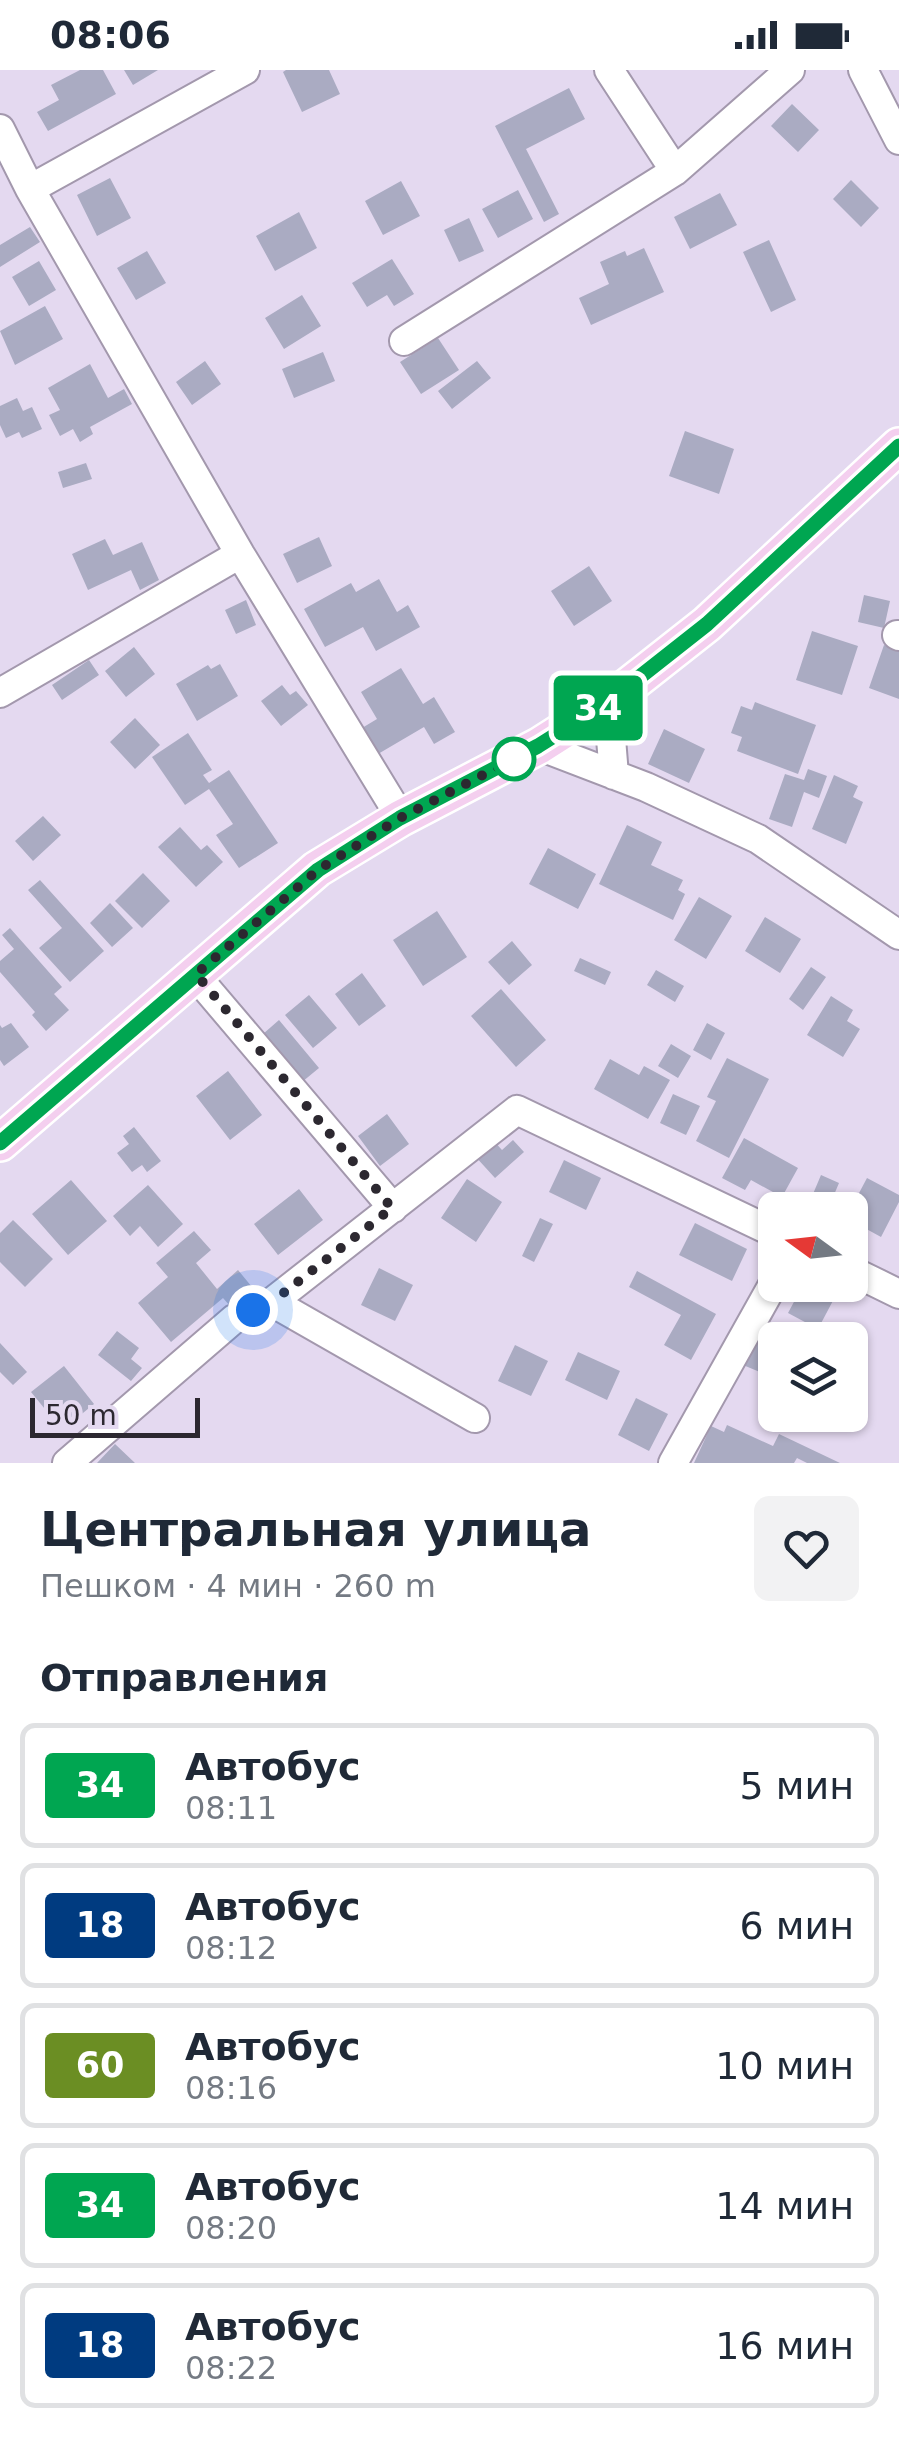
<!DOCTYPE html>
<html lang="ru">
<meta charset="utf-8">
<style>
:root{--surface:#fff;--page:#f2f2f3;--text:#1f2937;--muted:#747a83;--line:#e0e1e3}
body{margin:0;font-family:"DejaVu Sans",sans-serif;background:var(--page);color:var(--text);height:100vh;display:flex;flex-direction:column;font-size:38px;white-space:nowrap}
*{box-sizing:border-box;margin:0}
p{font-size:32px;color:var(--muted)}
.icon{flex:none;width:55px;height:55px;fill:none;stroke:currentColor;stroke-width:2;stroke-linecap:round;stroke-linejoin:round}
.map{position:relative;height:1393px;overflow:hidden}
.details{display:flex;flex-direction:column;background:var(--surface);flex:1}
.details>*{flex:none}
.badge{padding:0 20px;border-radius:8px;font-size:35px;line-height:65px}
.needle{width:65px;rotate:285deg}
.controls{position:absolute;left:758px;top:1122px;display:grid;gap:20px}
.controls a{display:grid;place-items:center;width:110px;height:110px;border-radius:15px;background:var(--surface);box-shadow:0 2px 8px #0004;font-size:50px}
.scale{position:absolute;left:30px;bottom:25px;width:170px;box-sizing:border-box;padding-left:10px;border:5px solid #2c2830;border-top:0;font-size:28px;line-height:35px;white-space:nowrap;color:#2c2830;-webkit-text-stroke:8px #e4d9f0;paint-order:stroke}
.you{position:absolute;width:50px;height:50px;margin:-25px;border:8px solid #fff;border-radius:50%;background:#1a73e8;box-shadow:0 0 0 15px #1a73e833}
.map>.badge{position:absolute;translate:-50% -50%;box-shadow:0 0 0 5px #fff}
h2{padding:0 40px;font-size:38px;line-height:90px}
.round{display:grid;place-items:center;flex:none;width:105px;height:105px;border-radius:15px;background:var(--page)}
.headline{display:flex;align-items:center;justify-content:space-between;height:170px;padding:0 40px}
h1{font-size:48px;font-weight:600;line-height:75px}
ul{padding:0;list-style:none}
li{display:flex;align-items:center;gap:30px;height:125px;margin:0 20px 15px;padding:0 20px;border:5px solid var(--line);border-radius:15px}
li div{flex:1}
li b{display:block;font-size:38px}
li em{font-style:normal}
li .badge{min-width:110px;font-weight:700;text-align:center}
.status{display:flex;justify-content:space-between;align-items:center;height:70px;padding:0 50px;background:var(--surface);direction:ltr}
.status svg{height:28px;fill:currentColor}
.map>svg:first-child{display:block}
.building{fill:#aaabc2}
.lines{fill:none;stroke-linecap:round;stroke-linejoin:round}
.minor-casing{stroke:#a398ad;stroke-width:32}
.major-casing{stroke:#fff;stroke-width:40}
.minor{stroke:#fff;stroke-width:28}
.major{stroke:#f4cfef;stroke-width:35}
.line-casing{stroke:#fff;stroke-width:22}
.line{stroke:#00a651;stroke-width:15}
.walk{stroke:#2c2830;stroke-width:10;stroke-dasharray:0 18}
.stop-dot{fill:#fff;stroke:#00a651;stroke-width:5}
</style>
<div class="status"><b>08:06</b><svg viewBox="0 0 49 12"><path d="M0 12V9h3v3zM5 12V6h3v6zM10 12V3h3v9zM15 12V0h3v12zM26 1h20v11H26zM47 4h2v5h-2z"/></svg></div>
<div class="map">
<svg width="899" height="1393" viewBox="0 0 899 1393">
<rect width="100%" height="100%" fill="#e4d9f0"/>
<path class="building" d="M80 0H103L116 24 48 61 37 42 59 30 51 15Z
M124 0H158L133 15Z
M286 0H329L340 24 302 42 283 2Z
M569 18 585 49 526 79 559 144 544 152 495 56Z
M792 34 819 60 798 82 771 56Z
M110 108 131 148 97 166 77 125Z
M851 110 879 138 861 157 833 129Z
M401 111 420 146 383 165 365 131Z
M518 120 533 149 498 168 482 139Z
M720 123 737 155 690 179 674 147Z
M299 142 317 178 275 201 256 166Z
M469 148 484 181 459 192 444 160Z
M30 157 40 172 0 197V175Z
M769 170 796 230 771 242 743 182Z
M644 178 664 222 591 255 579 228 609 214 600 192 625 181 627 186Z
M147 181 166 213 136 230 117 198Z
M392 189 414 224 394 236 387 225 367 237 352 213Z
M39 191 56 220 29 236 12 207Z
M302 225 321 256 284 279 265 248Z
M45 236 63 269 15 295 0 261Z
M438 268 459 300 421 324 400 292Z
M323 282 335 311 294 328 282 299Z
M205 291 221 314 192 335 176 312Z
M477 291 491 308 452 339 438 321Z
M90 294 108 328 124 319 132 334 90 357 93 364 80 372 73 359 60 366 49 345 60 340 48 318Z
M17 328 23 341 32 337 42 359 22 368 19 362 6 368 0 355V336Z
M685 361 734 379 719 424 669 406Z
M86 393 92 409 63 418 58 402Z
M319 467 332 496 297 513 283 484Z
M105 469 113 485 142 472 159 510 140 520 131 500 88 520 72 484Z
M589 496 612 531 574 556 551 521Z
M379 509 397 542 408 535 420 557 376 581 363 557 325 577 304 539 351 513 356 522Z
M864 525 890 531 884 558 858 552Z
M246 530 256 555 236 564 225 540Z
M812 561 858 576 842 625 796 610Z
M884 575 899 580V629L869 618Z
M134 577 155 604 126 627 105 601Z
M89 590 99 605 62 630 52 615Z
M220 594 238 626 197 651 176 614 208 595 211 599Z
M401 598 423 634 434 627 455 662 434 674 424 657 378 684 362 658 377 649 361 622Z
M282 615 290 625 296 621 308 635 281 656 261 631Z
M755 632 816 655 798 704 737 681 742 667 731 663 741 636 752 640Z
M135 648 160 675 135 699 110 672Z
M664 659 705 679 689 713 648 694Z
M188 663 212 700 203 705 209 713 229 700 278 773 239 798 216 765 233 754 209 719 185 735 152 687Z
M808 699 827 706 819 728 804 722 792 757 769 749 785 704 804 710Z
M834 705 858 716 853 727 863 732 846 774 812 759Z
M43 746 61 765 33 791 15 771Z
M627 755 662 772 651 795 683 810 678 820 685 824 673 850 599 814Z
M180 757 201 780 207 775 223 792 196 817 158 777Z
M548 778 596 804 578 839 529 814Z
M143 803 170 831 142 858 115 831Z
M40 810 104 881 70 912 39 878 62 858 28 820Z
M699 827 732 846 706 889 674 870Z
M110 833 133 858 112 877 90 853Z
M437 841 467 887 423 916 393 870Z
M765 847 801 869 780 903 745 881Z
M10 858 62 917 54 924 69 940 46 961 32 945 35 942 0 902V891L14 879 2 865Z
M512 871 532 895 509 915 488 892Z
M580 888 611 902 605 915 574 901Z
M811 897 826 907 803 940 789 929Z
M656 900 684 916 675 932 647 915Z
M362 903 386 936 359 956 335 924Z
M501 919 546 970 516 997 471 946Z
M309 925 337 958 313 978 285 945Z
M831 926 853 940 847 951 860 959 843 987 807 965Z
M279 950 319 998 302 1012 263 964Z
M11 953 29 977 4 996 0 990V955L2 958Z
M707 953 725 963 711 990 693 980Z
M671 974 691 986 678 1008 658 996Z
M727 988 769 1009 729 1088 696 1071 716 1031 707 1027Z
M610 989 639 1005 644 996 670 1010 648 1049 594 1019Z
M228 1001 262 1045 230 1070 196 1026Z
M673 1024 700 1036 686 1065 660 1053Z
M387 1044 409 1074 380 1096 358 1066Z
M134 1057 161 1091 147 1102 142 1095 132 1102 117 1083 129 1074 123 1066Z
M744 1068 798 1098 782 1127 751 1110 745 1120 722 1108Z
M492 1069 502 1080 513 1070 524 1082 495 1108 474 1085Z
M564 1090 601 1108 586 1140 549 1122Z
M821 1105 839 1113 828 1139 810 1131Z
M867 1108 899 1125V1132L881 1167 850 1150V1140Z
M467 1109 502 1132 476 1172 441 1148Z
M71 1110 107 1151 68 1185 32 1144Z
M148 1115 183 1154 158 1177 140 1156 130 1166 113 1146Z
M299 1119 323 1150 278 1185 254 1154Z
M540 1148 553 1154 534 1192 522 1186Z
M13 1150 53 1189 25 1217 0 1192V1163Z
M695 1153 747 1179 732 1211 679 1185Z
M194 1161 211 1180 196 1193 217 1219 238 1200 252 1217 230 1236 223 1228 171 1272 138 1233 168 1207 156 1193Z
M379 1198 413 1215 395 1251 361 1235Z
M637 1201 716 1244 691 1290 664 1275 681 1245 629 1217Z
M803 1215H817L836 1225 818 1259 788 1243Z
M760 1255 777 1263 771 1277 775 1279V1328L760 1322 767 1305 743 1295Z
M117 1261 139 1278 131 1289 142 1298 131 1311 98 1285Z
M0 1273 27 1302 13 1315 0 1302Z
M515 1275 548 1291 531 1326 498 1311Z
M578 1282 620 1301 607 1330 565 1310Z
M64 1296 94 1334 67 1356 55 1340 49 1344 31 1322Z
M636 1328 668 1344 649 1381 618 1365Z
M727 1355 773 1376 779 1364 840 1393H807L797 1388 794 1393H694L711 1356 724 1362Z
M115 1374 135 1393H97Z"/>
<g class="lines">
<defs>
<path id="minor" d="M609 0 675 101
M863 0 899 70
M0 59 30 119 240 484 401 748
M30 119 245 0
M404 271 675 101 790 0
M897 565 899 566
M0 623 240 484
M608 632 614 705
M539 676 646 717 758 769 899 865
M195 905 393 1138
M850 1200 899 1224
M272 1232 475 1348
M67 1393 234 1249 272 1232 517 1040 775 1163
M673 1393 775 1211"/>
<path id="major" d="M0 1073 317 799 401 748 539 676 608 632 707 554 899 376"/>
</defs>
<use href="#minor" class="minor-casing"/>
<use href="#major" class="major-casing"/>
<use href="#minor" class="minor"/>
<use href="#major" class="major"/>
</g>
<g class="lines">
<defs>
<path id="line" d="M0 1073 318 800 400 748 538 676 608 632 707 554 899 376"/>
</defs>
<use href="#line" class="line-casing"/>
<use href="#line" class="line"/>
<path class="walk" d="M253 1240 272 1232 392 1138 196 904 318 800 400 748 514 689"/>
</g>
<circle class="stop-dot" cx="514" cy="689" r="20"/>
</svg>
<div class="controls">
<a><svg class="needle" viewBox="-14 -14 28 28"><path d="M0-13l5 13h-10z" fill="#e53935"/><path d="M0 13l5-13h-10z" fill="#747a83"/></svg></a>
<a><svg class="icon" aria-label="layers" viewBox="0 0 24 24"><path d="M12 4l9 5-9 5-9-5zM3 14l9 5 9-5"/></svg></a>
</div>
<div class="scale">50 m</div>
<div class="you" style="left:253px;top:1240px"></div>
<b class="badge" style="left:598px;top:638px;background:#00a651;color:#fff">34</b>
</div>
<section class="details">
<div class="headline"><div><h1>Центральная улица</h1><p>Пешком · 4 мин · 260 m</p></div><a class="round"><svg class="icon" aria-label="heart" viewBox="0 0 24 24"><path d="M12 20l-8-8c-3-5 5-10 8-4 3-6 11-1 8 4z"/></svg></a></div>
<h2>Отправления</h2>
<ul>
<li><span class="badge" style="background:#00a651;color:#fff">34</span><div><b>Автобус</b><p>08:11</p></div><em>5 мин</em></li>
<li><span class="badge" style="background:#003b80;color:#fff">18</span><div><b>Автобус</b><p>08:12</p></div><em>6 мин</em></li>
<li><span class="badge" style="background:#6b8e23;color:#fff">60</span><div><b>Автобус</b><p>08:16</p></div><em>10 мин</em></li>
<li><span class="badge" style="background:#00a651;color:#fff">34</span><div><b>Автобус</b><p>08:20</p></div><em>14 мин</em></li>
<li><span class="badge" style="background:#003b80;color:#fff">18</span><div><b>Автобус</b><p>08:22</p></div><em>16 мин</em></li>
</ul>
</section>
